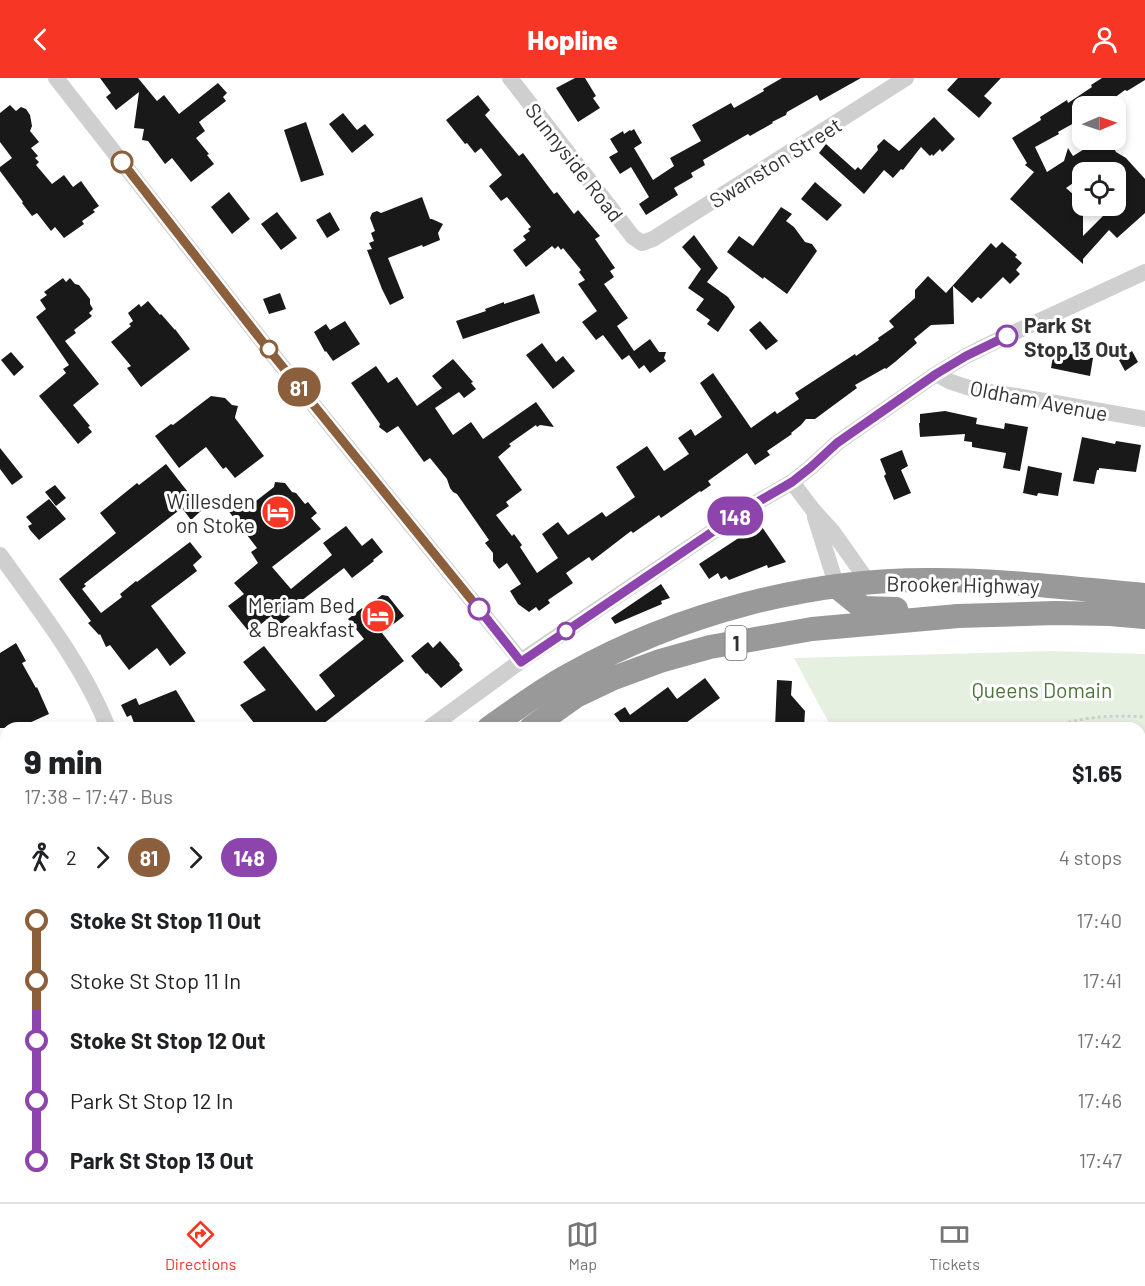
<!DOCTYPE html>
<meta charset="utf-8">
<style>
:root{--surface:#fff;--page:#f2f2f2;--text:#202124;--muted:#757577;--line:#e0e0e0;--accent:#f73626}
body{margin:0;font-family:Barlow,sans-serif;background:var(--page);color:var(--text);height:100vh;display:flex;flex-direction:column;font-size:22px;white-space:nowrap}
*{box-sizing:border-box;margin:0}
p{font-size:20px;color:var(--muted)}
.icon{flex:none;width:33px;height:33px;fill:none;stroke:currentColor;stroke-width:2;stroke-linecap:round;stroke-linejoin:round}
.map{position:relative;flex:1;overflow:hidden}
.drawer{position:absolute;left:0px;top:644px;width:1146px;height:482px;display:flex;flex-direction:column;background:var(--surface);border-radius:18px 18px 0 0;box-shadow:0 3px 9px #0003}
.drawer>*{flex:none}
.badge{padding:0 12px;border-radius:20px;font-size:21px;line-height:39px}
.needle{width:39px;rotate:88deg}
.fabs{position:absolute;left:1072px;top:18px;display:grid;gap:12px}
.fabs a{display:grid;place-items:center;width:54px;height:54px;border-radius:12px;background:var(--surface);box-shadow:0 3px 9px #0003;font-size:30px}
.map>.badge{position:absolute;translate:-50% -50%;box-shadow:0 0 0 3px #fff}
.legs{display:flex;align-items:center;gap:9px;height:66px;padding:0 24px;font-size:20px}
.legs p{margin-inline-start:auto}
.summary{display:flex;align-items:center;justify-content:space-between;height:102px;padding:0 24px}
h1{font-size:33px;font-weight:800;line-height:45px}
ul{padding:0 24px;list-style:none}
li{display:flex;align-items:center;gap:21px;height:60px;font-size:22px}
li i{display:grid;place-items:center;width:9px;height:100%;margin:0 8px;background:currentColor}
li i::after{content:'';width:15px;height:15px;margin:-8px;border:4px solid;border-radius:50%;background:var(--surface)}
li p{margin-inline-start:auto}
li:first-child i{background:linear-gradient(#0000 50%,currentColor 0)}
li:last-child i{background:linear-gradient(currentColor 50%,#0000 0)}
header{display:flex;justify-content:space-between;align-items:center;height:78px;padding:0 24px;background:var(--accent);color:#fff;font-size:27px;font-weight:800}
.tabs{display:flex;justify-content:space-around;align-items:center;height:84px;border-top:2px solid var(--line);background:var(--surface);font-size:16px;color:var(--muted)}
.tabs a{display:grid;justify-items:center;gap:3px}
.tabs .active{color:var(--accent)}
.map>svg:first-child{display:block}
.green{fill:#e6f0e0}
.building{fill:#191919;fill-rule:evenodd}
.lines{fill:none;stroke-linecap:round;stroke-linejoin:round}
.path{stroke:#cfcfcf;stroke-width:3;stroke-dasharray:3 3;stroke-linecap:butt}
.minor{stroke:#cfcfcf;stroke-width:16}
.highway{stroke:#999;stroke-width:24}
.line-1-casing{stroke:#fff;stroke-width:14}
.line-2-casing{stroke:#fff;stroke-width:14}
.line-1{stroke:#8b5e3c;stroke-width:9}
.line-2{stroke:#8e44ad;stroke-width:9}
.stop-1-dot{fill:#fff;stroke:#8b5e3c;stroke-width:3}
.stop-2-dot{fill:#fff;stroke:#8e44ad;stroke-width:3}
.labels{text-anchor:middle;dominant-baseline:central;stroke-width:6;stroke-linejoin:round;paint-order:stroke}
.shield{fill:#fff;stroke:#707070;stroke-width:1.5}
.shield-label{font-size:20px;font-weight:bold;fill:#323232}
.street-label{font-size:21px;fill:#323232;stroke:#fff}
.stop-label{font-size:21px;font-weight:bold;fill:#323232;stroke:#fff;text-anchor:start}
.poi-label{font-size:21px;fill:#323232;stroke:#fff;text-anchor:end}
.park-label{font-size:21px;fill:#4c743a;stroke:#fff}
</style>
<header><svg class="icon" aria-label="back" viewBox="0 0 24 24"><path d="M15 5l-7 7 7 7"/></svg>Hopline<svg class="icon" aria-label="person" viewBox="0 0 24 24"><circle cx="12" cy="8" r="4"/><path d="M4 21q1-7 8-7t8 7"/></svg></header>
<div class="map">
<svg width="1145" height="1124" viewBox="0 0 1145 1124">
<rect width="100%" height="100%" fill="#fff"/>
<path class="green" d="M1053 573 1145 576V1124H0V1041L6 1036V1119H1140V650L831 649 794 580Z"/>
<path class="building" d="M100 0H138L157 23 164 17 179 36 218 5 227 15 223 19 226 23 199 44 205 53 196 60 209 76 207 77 214 86 191 104 172 80 165 86 148 63 142 62 144 51 134 50 139 14 116 32 106 19 111 15Z
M575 0H585L596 18 593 20 600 30 578 44 556 10Z
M782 0H861L820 23 817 17 787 34 786 37 772 44 773 45 750 58 748 56 703 82 705 87 691 95 693 99 674 110 678 117 646 137 639 126 649 119 631 89 620 96 609 79 618 74 610 61 623 53 624 56 630 52 631 53 634 51 642 65 634 70 653 102 674 88 670 80 701 63 692 47 731 25 734 30 764 13 763 11Z
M958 0H1001L984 18 992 25 979 40 947 12Z
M1102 0H1145V2L1127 13 1125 12 1103 28H1083V39L1081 40 1080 45H1074L1058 54 1059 56 1035 69 1047 94 1064 83 1068 70 1073 78 1099 62H1109L1116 74 1126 80 1145 101V135L1117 160 1109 152 1083 181V186L1010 121 1034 94 1025 87 1027 85 1012 60 1041 42 1040 39 1067 22 1068 25 1092 9 1091 7ZM1083 94H1116V128H1113L1083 158V125L1066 110 1083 98Z
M478 17 490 32 485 37 519 78 523 75 554 116 557 114 574 136 578 132 600 158 595 161 615 190 610 193 614 199 604 206 628 240 617 248 634 273 650 261 659 274H666L664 280 666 283 650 295 644 287 639 291 629 277 622 282 603 257 596 262 582 244 597 233 578 206 585 202 579 194 581 192 563 170 561 172 558 168 555 171 552 168 526 189 513 172 526 162 523 158 530 153 528 151 531 149 507 119 501 123 489 108 502 97 481 70 475 75 467 65 465 66 446 42Z
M10 27 16 33 21 29 26 31 30 37 32 48 30 53 39 64 31 70 38 78 35 80 39 84 36 87 52 106 64 97 73 109 81 103 99 128 93 132 95 134 82 143 84 146 64 160 55 149 51 153 37 135 32 138 22 125 23 124 0 93V89L12 80 0 64V35Z
M343 35 357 52 365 46 374 57 352 75 329 46Z
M934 39 955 61 942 74 940 71 933 78 932 76 930 78 921 69 903 92 901 91 893 100 884 92 864 116 819 75 826 66 855 92 858 89 861 92 878 72 877 68 884 61 899 73Z
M306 44 324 97 301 104 284 52Z
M815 104 842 127 827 143 801 121Z
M229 114 250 141 232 156 211 129Z
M422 119 430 141H432L443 146 438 155 440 162 423 169 422 167 388 180 404 220 390 227 382 211 367 172 372 171 369 165 374 163 371 155 375 153 370 140 372 135 377 133 381 135Z
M781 129 792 136 786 143 794 149 805 164 812 166 817 173 787 216 764 199 763 201 727 174 739 158 753 168Z
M277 134 297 160 281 172 261 146Z
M330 134 340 152 327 160 316 142Z
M694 157 718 190 707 204 728 219 735 229 718 254 707 246 710 242 696 232 704 221 688 210 701 191 682 169Z
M1002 164 1017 177 1015 179 1022 185 1016 192 1020 196 1010 206 1003 199 981 221 978 219 972 225 953 208 954 246 931 247 914 261 917 265 895 284 886 291 885 290 855 307 857 310 815 341H806L801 347 791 355 792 356 767 373 770 377 755 387 747 375 708 403 711 407 701 414 700 413 661 440 659 437 633 455 631 453 592 483 589 479 566 495 573 505 548 522 550 525 539 533 536 529 529 534 518 526 510 513 521 506 507 485 499 491 493 483V475L485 465 489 462 457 416 453 414 450 410 447 401 430 380 424 384 398 348 387 355 379 349 380 346 351 305 376 288 388 305 397 299 417 328 442 310 432 298 453 281 473 304 471 305 476 311 464 320 459 314 435 330 453 357 471 344 483 361 536 324 554 349 540 347 537 349 536 347 509 366 511 368 498 379 522 412 506 424 509 428 496 437 512 458 514 456 522 467 520 469 537 495 558 480 542 456 558 444 568 457 602 434 606 439 635 419 616 389 647 368 664 393 689 376 678 360 691 351 695 358 722 339 700 305 713 295 751 350 775 333 777 336 799 321 795 315 855 276 856 278 879 262 878 260 894 249 889 243 915 220V212L928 198 946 215 991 165 996 170Z
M63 200 66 204 70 200 75 206 79 207 90 221V226L93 231 89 235 92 238 74 252 76 255 65 263 99 306 73 327 90 348 88 349 92 354 78 366 39 318 66 295 63 291 69 287 36 239 46 231 40 222 47 217 44 214Z
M280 215 286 231 269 236 263 221Z
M534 216 540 235 463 261 456 243 486 233 485 231 504 224V226Z
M148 223 160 237 161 236 175 252V251L190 271 141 309 127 290 131 288 111 264 131 248 129 246 133 243 128 235 139 226 141 229Z
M345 243 360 266 333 283 326 273 325 274 314 254 326 246 330 252Z
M760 243 778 263 766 272 749 252Z
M542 265 556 284 563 278 575 293 553 311 526 277Z
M1054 273 1093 280 1090 298 1051 290Z
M1132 273 1138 284 1125 293 1119 282Z
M11 274 24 289 14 298 1 282Z
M211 318 225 320 232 327 238 328 235 339V340L264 378 235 400 226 389 223 391 206 369 179 390 155 358 171 346 173 347Z
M945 333 977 340 976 346 1004 351 1005 345 1028 349 1020 393 1003 390 1006 375 972 369V364L964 363 965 356 920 359 919 345H920V336Z
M1082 359 1115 366 1116 363 1141 367 1136 394 1099 390V392H1097L1094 406 1073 403Z
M0 370 23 399 12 407 0 391Z
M902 372 908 388 901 392 911 415 894 422 884 398 886 396 880 381Z
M166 386 202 432 191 442 182 430 84 506 86 508 82 511 101 535 122 519 120 516 136 503 137 504 190 464 202 479 193 487 197 493 151 528 186 575 170 588 157 570 129 592 110 567 106 569 100 556 99 557 88 545 91 543 59 501 116 455 100 435 137 405 139 407Z
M1028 388 1062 395 1058 418 1038 415 1037 418 1023 415Z
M275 404 285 405 292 414 296 415 305 426 308 424 317 435 311 440 321 451 272 489 291 511 332 477 323 465 346 448 362 468 372 460 383 474 373 482 374 483 352 500 344 490 301 523 304 526 279 548 271 538 250 555 228 528 244 516 234 505 258 485 251 474 257 470 227 431 242 420 248 429 274 409Z
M55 407 66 420 56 428 45 414Z
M49 421 66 441 39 462 30 452 28 448 32 446 26 439Z
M760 446 786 484 768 490 767 487 729 502 726 498 721 501 718 495 709 501 699 486Z
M661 506 670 520 661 523 662 526 615 546 611 540Z
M382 517 388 518 404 538 382 555 404 583 318 650H258L240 627 266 612 243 584 264 568 316 633 335 618 319 597 364 561 348 541 362 530 363 531Z
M440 563 460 586 459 587 463 592 441 610 427 595 426 596 411 578 428 564 433 570Z
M16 565 26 583 22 585 36 610 37 609 49 636 18 650H0V575Z
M705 600 720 620 679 650H613L620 644 614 636 625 629 630 637 668 609 677 621Z
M777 602 792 603 791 617 805 633 804 650H775Z
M176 612 199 650H136L131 637 127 639 121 627 136 620 139 627Z"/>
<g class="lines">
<path class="path" d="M1051 650C1082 638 1113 637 1145 639
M1140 832 1145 835
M299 1124 303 1119"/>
<path class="minor" d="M56 0 269 272 521 583
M510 0 633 159 642 165 653 161 906 0
M936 296 951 304 976 312 1016 318 1145 341
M792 404 813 432 833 454 869 505
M815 439 837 509
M0 477C38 530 84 588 108 650
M429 650 521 583 749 429 792 404 811 389 837 365 936 296 966 278 996 263 1145 194
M0 827H6
M0 846H6
M0 954 6 950
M146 1124 150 1119"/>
<path class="highway" d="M837 509 863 530 896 531
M489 650C516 631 541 612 569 597 678 536 811 500 936 502 1006 502 1075 511 1145 517
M531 650 576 618 614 600 660 583 710 569 812 551 958 538 1055 535 1110 536 1145 539
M0 993 6 989
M0 1023 6 1018"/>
</g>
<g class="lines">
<defs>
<path id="line-1" d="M122 84 269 272 479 531"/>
<path id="line-2" d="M479 531 521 584 749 429 792 404 811 389 837 365 936 296 966 278 1007 258"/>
</defs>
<use href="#line-1" class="line-1-casing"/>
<use href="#line-2" class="line-2-casing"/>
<use href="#line-1" class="line-1"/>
<use href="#line-2" class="line-2"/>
</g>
<defs>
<symbol id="hotel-disc" viewBox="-11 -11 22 22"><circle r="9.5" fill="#f73626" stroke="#fff"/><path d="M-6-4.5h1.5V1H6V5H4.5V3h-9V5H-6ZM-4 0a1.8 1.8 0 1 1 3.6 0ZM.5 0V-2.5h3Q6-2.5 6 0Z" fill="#fff"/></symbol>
</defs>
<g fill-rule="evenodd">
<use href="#hotel-disc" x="259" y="415" width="38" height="38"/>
<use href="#hotel-disc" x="359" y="519" width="38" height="38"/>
</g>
<g class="stop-1-dot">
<circle cx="122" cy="84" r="10"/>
<circle cx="269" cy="271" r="8"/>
</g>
<g class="stop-2-dot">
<circle cx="1007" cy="258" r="10"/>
<circle cx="479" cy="531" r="10"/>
<circle cx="566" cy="553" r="8"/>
</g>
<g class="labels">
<rect class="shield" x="725.5" y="548" width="21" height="34" rx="4.5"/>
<g class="shield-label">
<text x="736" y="565">1</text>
</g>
<g class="street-label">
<text transform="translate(575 84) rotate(52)">Sunnyside Road</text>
<text transform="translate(775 84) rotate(-32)">Swanston Street</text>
<text transform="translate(1039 322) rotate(11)">Oldham Avenue</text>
<text transform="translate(963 506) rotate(1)">Brooker Highway</text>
</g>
<g class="stop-label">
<text x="1024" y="246">Park St<tspan x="1024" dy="24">Stop 13 Out</tspan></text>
</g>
<g class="poi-label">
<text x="255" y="422">Willesden<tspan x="255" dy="24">on Stoke</tspan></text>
<text x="355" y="526">Meriam Bed<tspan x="355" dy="24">&amp; Breakfast</tspan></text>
</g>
<g class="park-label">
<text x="1042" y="611">Queens Domain</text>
</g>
</g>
</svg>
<div class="fabs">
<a><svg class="needle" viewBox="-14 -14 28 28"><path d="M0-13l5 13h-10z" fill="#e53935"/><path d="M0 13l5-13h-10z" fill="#757577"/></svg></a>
<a><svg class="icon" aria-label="locate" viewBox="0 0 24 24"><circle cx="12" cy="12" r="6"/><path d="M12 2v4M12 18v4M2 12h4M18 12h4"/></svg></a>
</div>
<b class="badge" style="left:299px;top:309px;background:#8b5e3c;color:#fff">81</b>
<b class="badge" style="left:735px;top:438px;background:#8e44ad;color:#fff">148</b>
<section class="drawer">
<div class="summary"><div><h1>9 min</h1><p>17:38 – 17:47 · Bus</p></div><b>$1.65</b></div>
<div class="legs"><svg class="icon" aria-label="walk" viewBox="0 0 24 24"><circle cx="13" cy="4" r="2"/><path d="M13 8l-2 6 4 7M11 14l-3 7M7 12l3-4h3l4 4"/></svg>2<svg class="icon" aria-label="forward" viewBox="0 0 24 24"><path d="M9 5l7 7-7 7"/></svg><b class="badge" style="background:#8b5e3c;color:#fff">81</b><svg class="icon" aria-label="forward" viewBox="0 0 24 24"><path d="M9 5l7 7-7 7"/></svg><b class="badge" style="background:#8e44ad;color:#fff">148</b><p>4 stops</p></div>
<ul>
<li><i style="color:#8b5e3c"></i><b>Stoke St Stop 11 Out</b><p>17:40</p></li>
<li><i style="color:#8b5e3c"></i><span>Stoke St Stop 11 In</span><p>17:41</p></li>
<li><i style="color:#8e44ad"></i><b>Stoke St Stop 12 Out</b><p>17:42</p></li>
<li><i style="color:#8e44ad"></i><span>Park St Stop 12 In</span><p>17:46</p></li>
<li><i style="color:#8e44ad"></i><b>Park St Stop 13 Out</b><p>17:47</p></li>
</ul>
</section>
</div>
<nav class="tabs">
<a class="active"><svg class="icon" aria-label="directions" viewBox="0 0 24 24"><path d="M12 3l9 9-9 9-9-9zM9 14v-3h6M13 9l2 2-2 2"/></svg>Directions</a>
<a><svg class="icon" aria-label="map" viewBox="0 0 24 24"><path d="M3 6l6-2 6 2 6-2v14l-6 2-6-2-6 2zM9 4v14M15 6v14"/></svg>Map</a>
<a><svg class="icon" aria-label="tickets" viewBox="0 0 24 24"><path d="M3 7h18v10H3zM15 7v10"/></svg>Tickets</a>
</nav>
